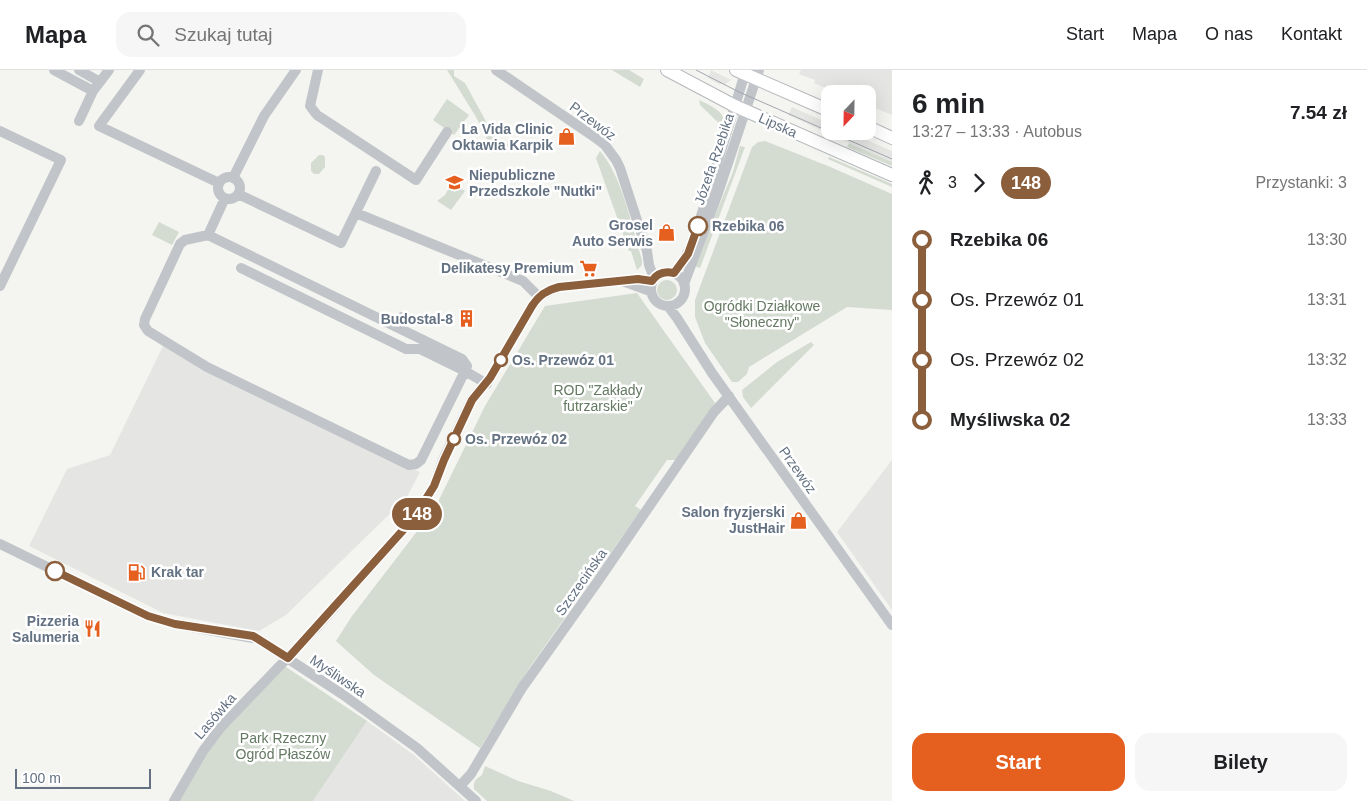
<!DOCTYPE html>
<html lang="pl">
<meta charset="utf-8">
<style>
:root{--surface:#fff;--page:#f6f6f6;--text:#202124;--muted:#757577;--line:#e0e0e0;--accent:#e55f1f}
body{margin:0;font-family:Arial,sans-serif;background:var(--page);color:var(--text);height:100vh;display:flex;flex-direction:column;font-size:19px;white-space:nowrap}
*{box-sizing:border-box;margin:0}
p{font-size:16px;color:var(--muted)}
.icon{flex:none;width:28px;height:28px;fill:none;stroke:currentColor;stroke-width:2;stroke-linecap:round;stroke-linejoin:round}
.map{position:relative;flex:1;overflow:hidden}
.panel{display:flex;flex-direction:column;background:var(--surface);width:475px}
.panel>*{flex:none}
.badge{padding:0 10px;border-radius:16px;font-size:18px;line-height:32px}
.needle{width:32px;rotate:202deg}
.controls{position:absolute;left:821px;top:15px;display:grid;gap:10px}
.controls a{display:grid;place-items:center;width:55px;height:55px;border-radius:10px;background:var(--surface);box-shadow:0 5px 20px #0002;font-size:25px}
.scale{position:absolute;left:15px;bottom:12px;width:136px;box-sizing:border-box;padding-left:5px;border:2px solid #637182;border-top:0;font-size:14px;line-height:18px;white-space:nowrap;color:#637182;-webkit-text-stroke:4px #fff;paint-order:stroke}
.map>.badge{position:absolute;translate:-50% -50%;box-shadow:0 0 0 2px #fff}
.legs{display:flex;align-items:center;gap:8px;height:55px;padding:0 20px;font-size:16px}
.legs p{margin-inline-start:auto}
.head{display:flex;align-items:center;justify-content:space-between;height:85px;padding:0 20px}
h1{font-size:28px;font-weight:800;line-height:38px}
.cta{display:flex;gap:10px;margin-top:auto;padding:10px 20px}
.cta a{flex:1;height:58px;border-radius:15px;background:var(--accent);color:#fff;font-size:20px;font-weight:800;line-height:58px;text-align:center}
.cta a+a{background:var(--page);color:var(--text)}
ul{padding:0 20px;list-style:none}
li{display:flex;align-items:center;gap:18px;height:60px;font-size:19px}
li i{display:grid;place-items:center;width:8px;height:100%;margin:0 6px;background:currentColor}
li i::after{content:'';width:12px;height:12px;margin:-6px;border:4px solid;border-radius:50%;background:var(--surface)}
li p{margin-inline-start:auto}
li:first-child i{background:linear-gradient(#0000 50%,currentColor 0)}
li:last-child i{background:linear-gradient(currentColor 50%,#0000 0)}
header{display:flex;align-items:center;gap:30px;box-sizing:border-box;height:70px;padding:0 25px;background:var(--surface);border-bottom:1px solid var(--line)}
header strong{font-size:24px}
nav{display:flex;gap:28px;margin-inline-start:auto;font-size:18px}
.search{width:350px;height:45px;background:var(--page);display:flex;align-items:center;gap:12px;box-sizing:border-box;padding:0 18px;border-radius:15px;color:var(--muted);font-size:19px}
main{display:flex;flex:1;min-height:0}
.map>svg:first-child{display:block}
.built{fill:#e5e6e4}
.green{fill:#d4dbd1}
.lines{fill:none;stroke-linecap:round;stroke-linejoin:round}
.major-casing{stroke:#b4b8bc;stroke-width:14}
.minor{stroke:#c1c4c8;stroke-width:10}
.major{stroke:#fff;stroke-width:12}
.tram{stroke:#a2a7ad;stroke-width:1}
.line-1-casing{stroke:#fff;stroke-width:11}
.line-1{stroke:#8b5e3c;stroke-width:8}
.stop-1-dot{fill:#fff;stroke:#8b5e3c;stroke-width:2.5}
.labels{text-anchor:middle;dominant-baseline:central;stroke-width:5;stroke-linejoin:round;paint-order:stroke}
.street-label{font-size:14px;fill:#637182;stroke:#fff}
.poi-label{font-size:14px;font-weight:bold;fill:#637182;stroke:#fff;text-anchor:end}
.stop-label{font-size:14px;font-weight:bold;fill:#637182;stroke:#fff;text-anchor:start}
.park-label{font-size:14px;fill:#647962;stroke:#fff}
</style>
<header>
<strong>Mapa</strong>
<div class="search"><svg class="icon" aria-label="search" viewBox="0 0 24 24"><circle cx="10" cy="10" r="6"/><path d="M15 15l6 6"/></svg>Szukaj tutaj</div>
<nav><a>Start</a><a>Mapa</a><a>O nas</a><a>Kontakt</a></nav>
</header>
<main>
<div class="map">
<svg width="892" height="731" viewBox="0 0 892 731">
<rect width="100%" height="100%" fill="#f4f5f0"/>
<path class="built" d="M711 0 731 10 725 14H719L708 8Z
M801 0H892V45L868 35V24H840L814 13 815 10 799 4Z
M792 37 830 54V61H846L892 81V92L788 45Z
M163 276 420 402 407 427 286 545 259 561 163 543 29 476 67 399 110 385Z
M892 390V540L837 462Z
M367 651 414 685 465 731H313Z"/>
<path class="green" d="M447 0H454V6L465 13 500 77 507 73 512 76 494 83 476 47Z
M612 0H629L644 9 640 17Z
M447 29 469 45 454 65 433 50Z
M699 30C711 36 728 42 724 58L700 35Z
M765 71 828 96 892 124V240L847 237 749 297 747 304 738 312H732L705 273 695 247V230L752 77 758 72Z
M849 73 892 92V96L847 77Z
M740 76 745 77 700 198 694 196 733 102Z
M600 81C622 106 632 157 642 190V195L637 200 631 181H629L596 88Z
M319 85H323L325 87V97L319 104H314L311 101V93Z
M829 87 892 114V117L828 89Z
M459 117 465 121 451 140 437 131 445 125 449 118 455 122Z
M159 152 179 162 172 175 152 165Z
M657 220a10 10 0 1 1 20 0a10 10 0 1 1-20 0Z
M637 223 715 333 676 390H667L635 436 641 440 530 597 480 678 374 605 336 571 352 546 435 438 485 336 545 236Z
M811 272 814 275 751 338 743 327 742 320 777 292Z
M283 595 367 651 313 731H175L222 658Z
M485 696 518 711 551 721 574 731H487L474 719C473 711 476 709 482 705Z"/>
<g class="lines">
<defs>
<path id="major" d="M667 0 735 36 892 105
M736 0 830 41
M868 57 892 68"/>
</defs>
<use href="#major" class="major-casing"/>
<path class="minor" d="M54 0 93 21
M79 0 100 12
M140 0 99 56 219 113
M318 0 310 36 317 45 416 110 447 62
M496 0 596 68 605 75 616 90 620 98 647 181 649 195 654 208
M79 51 93 21 109 0
M0 61 61 90 0 216
M218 118a11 11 0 1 1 22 0a11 11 0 1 1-22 0Z
M233 108 264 46 296 0
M238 124 341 173 376 101
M356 143 523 211 539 227
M208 165 225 128
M241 198 400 276 406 279H420L465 301 421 390 416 394 409 395 207 297 148 261 144 255 145 249 180 174 185 170 208 165 462 289 467 296 465 301 487 314
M651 219a17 17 0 1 1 34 0a17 17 0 1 1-34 0Z
M674 203 682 193 693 172 746 0
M625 212 650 221
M684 214 718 123 759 0
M668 236 677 248 712 303 892 555
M397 257 402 247
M0 474 148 546 175 554 258 569 342 624 417 678 476 731
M460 716 471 704 522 618 598 511 714 342 729 326
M174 731 203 681 221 657 318 556 414 448 434 416 443 390 472 329 490 308 532 236C539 225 547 221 559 217L638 209 652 211"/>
<use href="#major" class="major"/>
<path class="tram" d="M696 0 739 22 892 89"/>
</g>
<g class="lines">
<defs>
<path id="line-1" d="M55 501 148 546 175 554 253 566 288 588 414 448 434 416 444 390 472 330 490 308 532 236C539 225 547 220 559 217L638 209 652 211C657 203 665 201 674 203L688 184 698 156"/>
</defs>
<use href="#line-1" class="line-1-casing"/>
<use href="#line-1" class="line-1"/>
</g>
<defs>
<symbol id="shop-bare" viewBox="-9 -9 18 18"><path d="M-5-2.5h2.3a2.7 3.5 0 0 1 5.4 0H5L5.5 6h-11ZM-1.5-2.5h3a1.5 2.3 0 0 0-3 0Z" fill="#e55f1f" stroke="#fff" stroke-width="2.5" paint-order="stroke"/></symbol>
<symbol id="school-bare" viewBox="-9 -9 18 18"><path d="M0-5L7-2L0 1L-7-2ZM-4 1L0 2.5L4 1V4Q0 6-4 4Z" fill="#e55f1f" stroke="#fff" stroke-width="2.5" paint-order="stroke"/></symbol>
<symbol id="supermarket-bare" viewBox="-9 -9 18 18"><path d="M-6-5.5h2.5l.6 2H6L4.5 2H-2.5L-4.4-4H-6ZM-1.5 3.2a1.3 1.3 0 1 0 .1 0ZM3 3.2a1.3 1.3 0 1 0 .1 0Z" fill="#e55f1f" stroke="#fff" stroke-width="2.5" paint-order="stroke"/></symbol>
<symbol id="building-bare" viewBox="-9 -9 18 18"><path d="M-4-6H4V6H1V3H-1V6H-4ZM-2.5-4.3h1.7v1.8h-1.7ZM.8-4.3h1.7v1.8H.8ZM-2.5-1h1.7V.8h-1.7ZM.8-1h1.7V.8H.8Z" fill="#e55f1f" stroke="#fff" stroke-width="2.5" paint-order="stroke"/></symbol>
<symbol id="fuel-bare" viewBox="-9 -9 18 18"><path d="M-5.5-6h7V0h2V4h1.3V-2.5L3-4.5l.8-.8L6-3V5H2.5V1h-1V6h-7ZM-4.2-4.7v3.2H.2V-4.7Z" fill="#e55f1f" stroke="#fff" stroke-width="2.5" paint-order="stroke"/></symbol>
<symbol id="restaurant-bare" viewBox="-9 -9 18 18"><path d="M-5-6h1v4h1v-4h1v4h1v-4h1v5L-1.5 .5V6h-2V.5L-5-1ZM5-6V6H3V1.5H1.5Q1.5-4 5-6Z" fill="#e55f1f" stroke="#fff" stroke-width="2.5" paint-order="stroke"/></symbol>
</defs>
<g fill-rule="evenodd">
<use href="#shop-bare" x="554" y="54" width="25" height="25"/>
<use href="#school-bare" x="442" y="100" width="25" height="25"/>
<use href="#shop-bare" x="654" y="150" width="25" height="25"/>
<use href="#supermarket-bare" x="576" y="186" width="25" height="25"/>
<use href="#building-bare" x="454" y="236" width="25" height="25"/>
<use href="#shop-bare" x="786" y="438" width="25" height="25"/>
<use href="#fuel-bare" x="124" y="490" width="25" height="25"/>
<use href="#restaurant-bare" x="80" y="546" width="25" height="25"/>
</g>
<g class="stop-1-dot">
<circle cx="698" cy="156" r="9"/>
<circle cx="501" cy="290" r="6"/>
<circle cx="454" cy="369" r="6"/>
<circle cx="55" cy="501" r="9"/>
</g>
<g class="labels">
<g class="street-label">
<text transform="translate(593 51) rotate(37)">Przewóz</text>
<text transform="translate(778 55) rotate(24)">Lipska</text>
<text transform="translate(714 89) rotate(-71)">Józefa Rzebika</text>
<text transform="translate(798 400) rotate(55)">Przewóz</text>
<text transform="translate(581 512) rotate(-55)">Szczecińska</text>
<text transform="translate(338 606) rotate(34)">Myśliwska</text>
<text transform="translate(215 646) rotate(-49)">Lasówka</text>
</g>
<g class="poi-label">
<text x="553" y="59">La Vida Clinic<tspan x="553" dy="16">Oktawia Karpik</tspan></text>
<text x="469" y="105" text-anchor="start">Niepubliczne<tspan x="469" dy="16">Przedszkole "Nutki"</tspan></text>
<text x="653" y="155">Grosel<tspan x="653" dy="16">Auto Serwis</tspan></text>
<text x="574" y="198">Delikatesy Premium</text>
<text x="453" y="249">Budostal-8</text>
<text x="785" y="442">Salon fryzjerski<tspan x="785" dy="16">JustHair</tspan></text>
<text x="151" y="502" text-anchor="start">Krak tar</text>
<text x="79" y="551">Pizzeria<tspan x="79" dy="16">Salumeria</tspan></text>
</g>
<g class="stop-label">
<text x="712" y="156">Rzebika 06</text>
<text x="512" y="290">Os. Przewóz 01</text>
<text x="465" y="369">Os. Przewóz 02</text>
</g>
<g class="park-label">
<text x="762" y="236">Ogródki Działkowe<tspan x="762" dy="16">"Słoneczny"</tspan></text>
<text x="598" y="320">ROD "Zakłady<tspan x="598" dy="16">futrzarskie"</tspan></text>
<text x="283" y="668">Park Rzeczny<tspan x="283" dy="16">Ogród Płaszów</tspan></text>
</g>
</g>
</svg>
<div class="controls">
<a><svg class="needle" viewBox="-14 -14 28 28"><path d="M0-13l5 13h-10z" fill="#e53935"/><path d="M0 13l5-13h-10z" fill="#757577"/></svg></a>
</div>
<div class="scale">100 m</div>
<b class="badge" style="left:417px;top:444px;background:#8b5e3c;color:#fff">148</b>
</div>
<section class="panel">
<div class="head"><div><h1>6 min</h1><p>13:27 – 13:33 · Autobus</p></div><b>7.54 zł</b></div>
<div class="legs"><svg class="icon" aria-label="walk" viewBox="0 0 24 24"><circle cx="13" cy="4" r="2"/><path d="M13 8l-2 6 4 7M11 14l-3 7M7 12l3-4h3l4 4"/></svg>3<svg class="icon" aria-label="forward" viewBox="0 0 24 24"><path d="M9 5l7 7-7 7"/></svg><b class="badge" style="background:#8b5e3c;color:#fff">148</b><p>Przystanki: 3</p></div>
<ul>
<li><i style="color:#8b5e3c"></i><b>Rzebika 06</b><p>13:30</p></li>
<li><i style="color:#8b5e3c"></i><span>Os. Przewóz 01</span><p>13:31</p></li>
<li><i style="color:#8b5e3c"></i><span>Os. Przewóz 02</span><p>13:32</p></li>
<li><i style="color:#8b5e3c"></i><b>Myśliwska 02</b><p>13:33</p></li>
</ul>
<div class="cta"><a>Start</a><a>Bilety</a></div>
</section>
</main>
